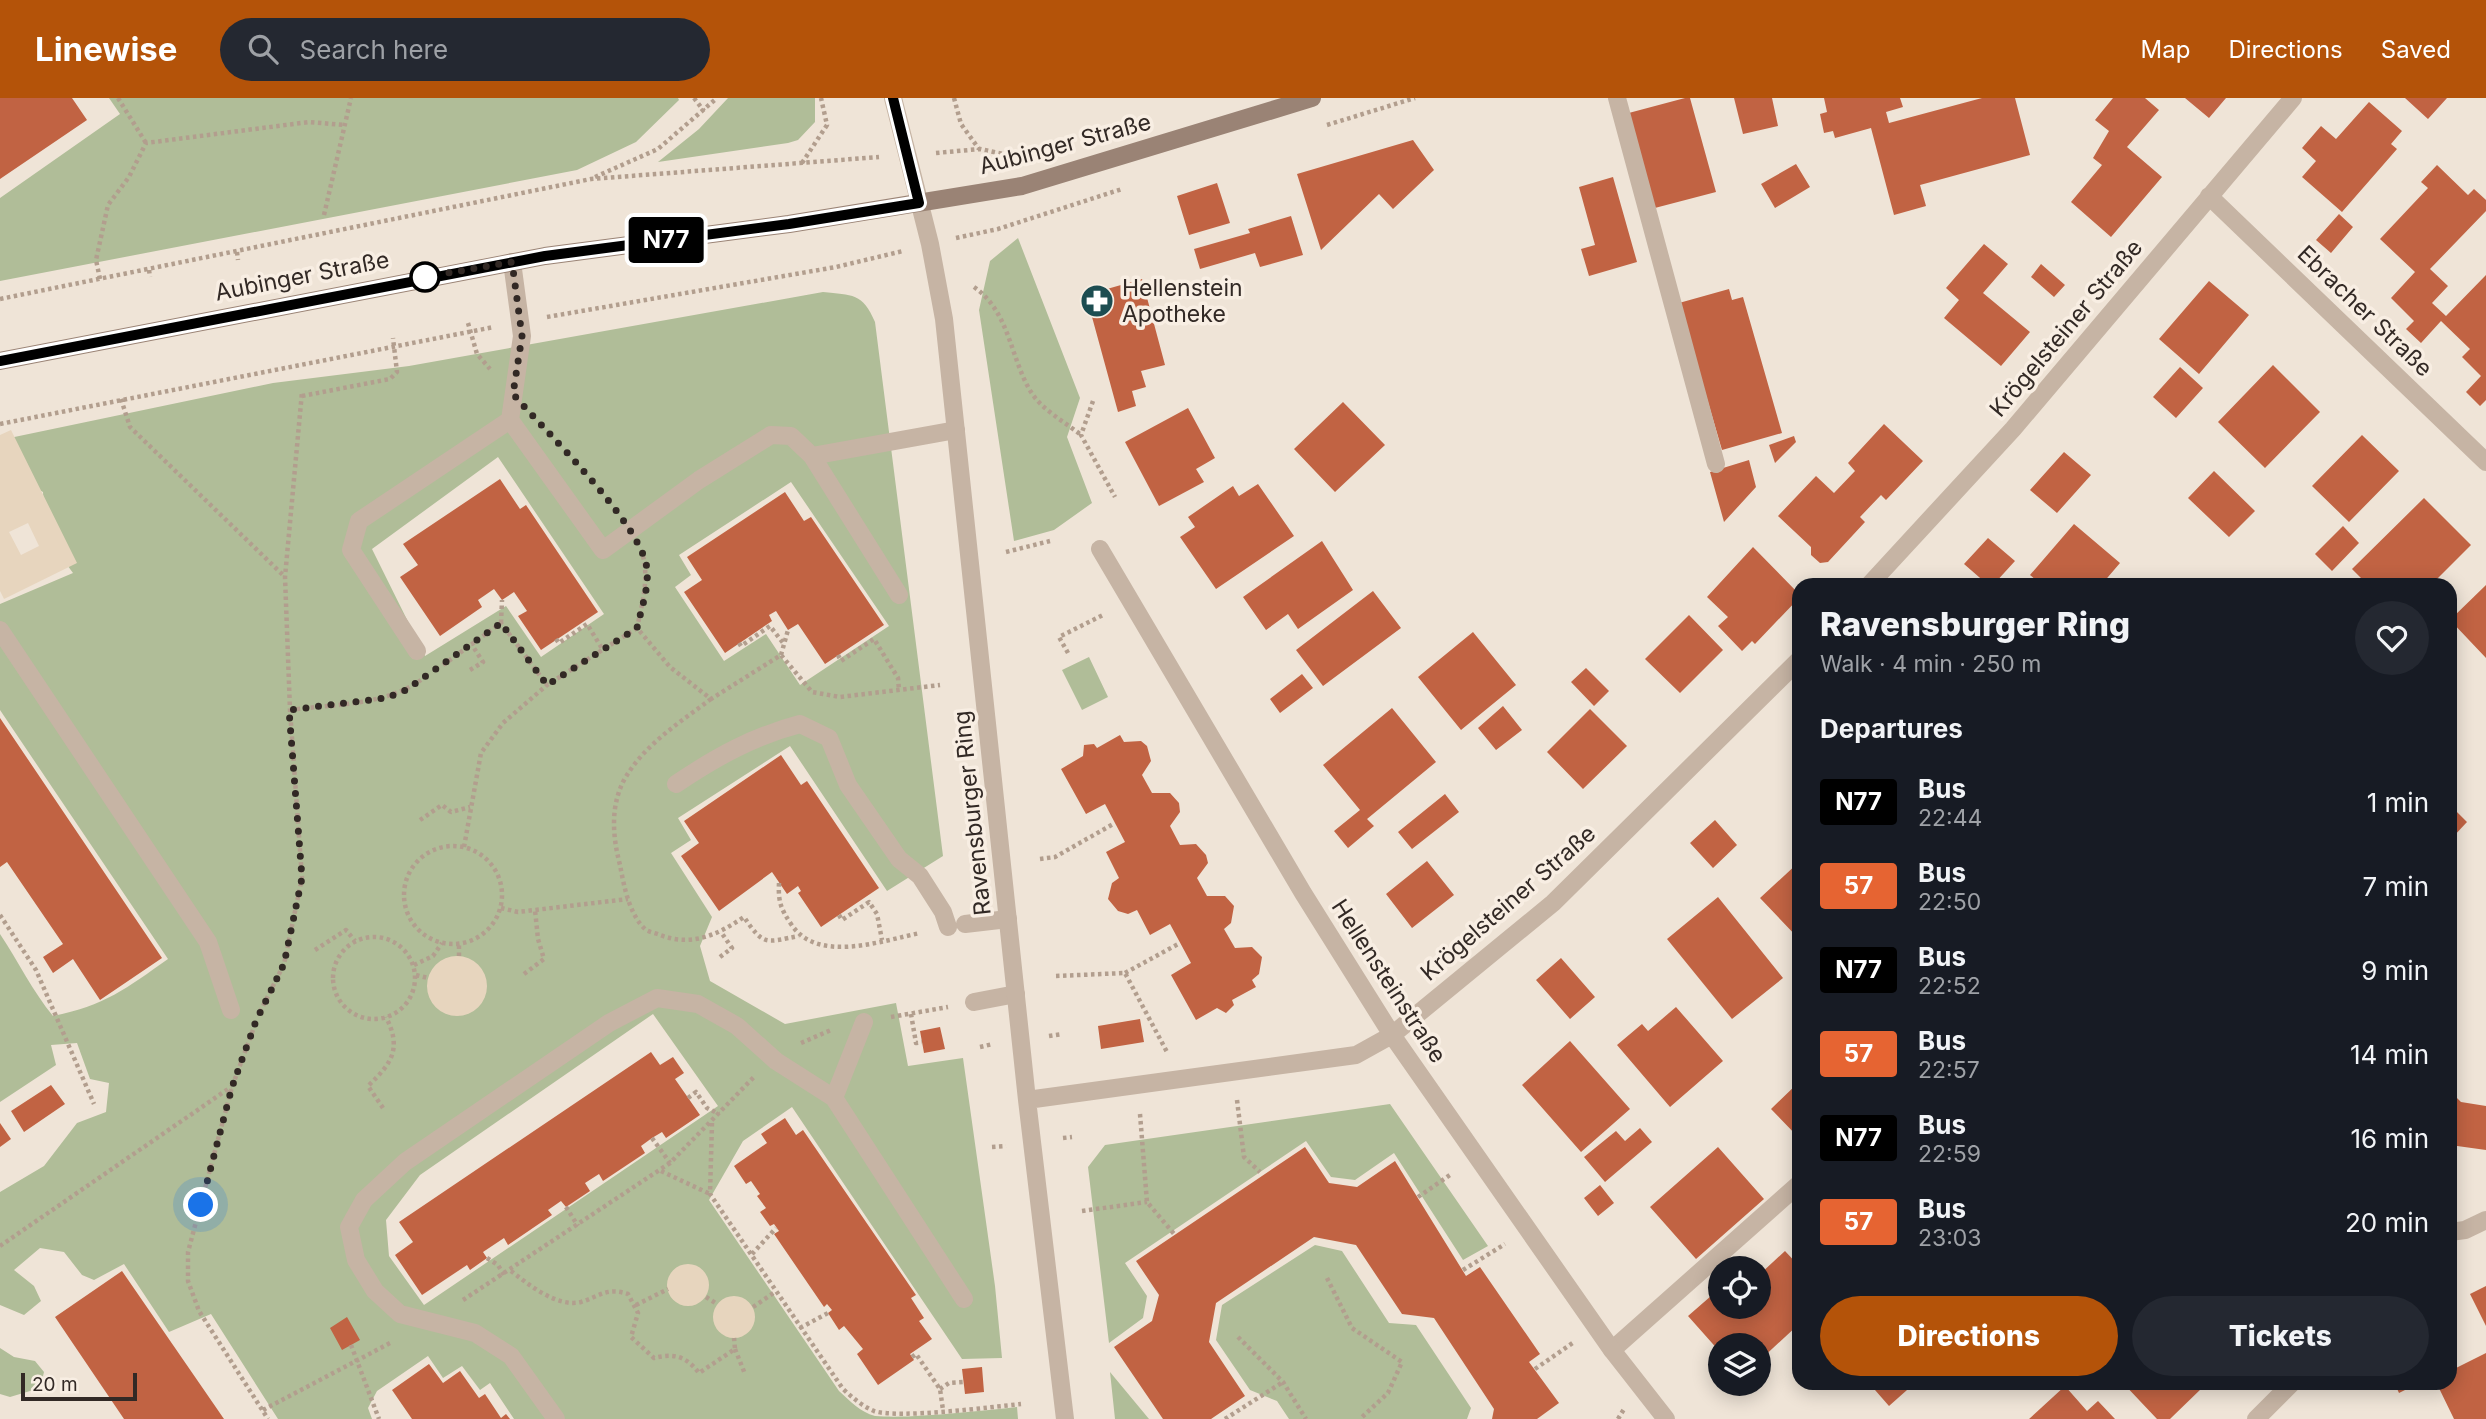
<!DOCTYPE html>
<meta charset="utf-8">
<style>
:root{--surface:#171b24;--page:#242831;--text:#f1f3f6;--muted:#9ea1a6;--accent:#b45309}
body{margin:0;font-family:Inter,sans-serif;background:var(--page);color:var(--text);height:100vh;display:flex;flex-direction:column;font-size:26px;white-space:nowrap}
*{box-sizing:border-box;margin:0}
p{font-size:23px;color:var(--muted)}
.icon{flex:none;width:38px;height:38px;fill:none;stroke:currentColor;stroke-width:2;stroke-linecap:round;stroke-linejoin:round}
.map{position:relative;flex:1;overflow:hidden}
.drawer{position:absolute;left:1792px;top:480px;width:665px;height:812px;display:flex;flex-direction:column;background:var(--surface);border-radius:21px;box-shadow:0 4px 18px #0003}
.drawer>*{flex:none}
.badge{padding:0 14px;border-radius:5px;font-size:24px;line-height:46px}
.controls{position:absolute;left:1708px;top:1158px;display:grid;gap:14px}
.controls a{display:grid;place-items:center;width:63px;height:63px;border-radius:50%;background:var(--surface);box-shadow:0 4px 18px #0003;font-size:35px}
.scale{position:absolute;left:21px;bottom:18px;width:116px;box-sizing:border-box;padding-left:7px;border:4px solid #322925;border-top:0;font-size:19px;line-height:24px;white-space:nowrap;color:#322925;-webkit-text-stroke:5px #f8eee3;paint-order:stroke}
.you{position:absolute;width:35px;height:35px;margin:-18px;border:5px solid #fff;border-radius:50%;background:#1a73e8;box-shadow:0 0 0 10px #1a73e833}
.map>.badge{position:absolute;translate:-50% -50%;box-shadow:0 0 0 4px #fff}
h2{padding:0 28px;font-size:26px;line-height:63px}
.round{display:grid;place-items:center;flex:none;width:74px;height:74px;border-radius:37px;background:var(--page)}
.summary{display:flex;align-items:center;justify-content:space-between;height:119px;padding:0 28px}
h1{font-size:33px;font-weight:800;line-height:52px}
.button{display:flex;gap:14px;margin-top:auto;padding:14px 28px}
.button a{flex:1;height:80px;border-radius:42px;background:var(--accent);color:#fff;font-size:28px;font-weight:800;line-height:80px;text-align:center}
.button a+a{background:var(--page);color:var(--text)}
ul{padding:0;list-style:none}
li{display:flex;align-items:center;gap:21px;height:84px;padding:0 28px}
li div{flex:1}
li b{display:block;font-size:26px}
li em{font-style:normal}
li .badge{min-width:77px;font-weight:700;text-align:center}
header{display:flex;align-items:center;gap:42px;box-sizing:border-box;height:98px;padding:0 35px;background:var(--accent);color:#fff}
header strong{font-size:33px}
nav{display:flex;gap:38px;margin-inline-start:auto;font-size:24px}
.search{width:490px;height:63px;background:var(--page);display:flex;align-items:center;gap:18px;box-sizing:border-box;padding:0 24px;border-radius:38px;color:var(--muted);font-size:26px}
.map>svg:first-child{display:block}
.green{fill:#b0bd98;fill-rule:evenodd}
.plaza{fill:#e7d5be;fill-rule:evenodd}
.building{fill:#c16343}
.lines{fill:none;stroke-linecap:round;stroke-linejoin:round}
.path{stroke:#b29e8e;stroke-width:4.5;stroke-dasharray:3.5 3.5;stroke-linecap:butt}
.service{stroke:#c6b4a4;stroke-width:18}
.minor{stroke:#c6b4a4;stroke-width:18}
.secondary{stroke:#9a8375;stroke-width:18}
.line-casing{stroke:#fff;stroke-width:16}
.line{stroke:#000;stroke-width:10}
.walk{stroke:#322925;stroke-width:7;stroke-dasharray:0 12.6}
.stop-dot{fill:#fff;stroke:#000;stroke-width:3.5}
.labels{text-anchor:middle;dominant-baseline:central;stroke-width:7;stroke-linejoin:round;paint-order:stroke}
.street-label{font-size:23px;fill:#322925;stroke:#f8eee3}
.poi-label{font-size:23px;fill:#322925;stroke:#f8eee3;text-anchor:start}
</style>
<header>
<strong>Linewise</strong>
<div class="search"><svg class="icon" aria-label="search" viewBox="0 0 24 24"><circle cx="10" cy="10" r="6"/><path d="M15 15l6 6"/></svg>Search here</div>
<nav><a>Map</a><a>Directions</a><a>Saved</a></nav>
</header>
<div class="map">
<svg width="2486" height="1321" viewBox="0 0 2486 1321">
<rect width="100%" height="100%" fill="#efe4d7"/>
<path class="green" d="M109 0H678L679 2 636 44 577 72 0 183V100L120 16Z
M728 0H815V24L798 42 788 45 658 64 699 31Z
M1018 140 1080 300 1067 339 1092 405 1054 432 1014 443 979 212 990 163Z
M823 194C852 197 863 195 875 224L943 758 887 793 790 648 678 720 691 742 671 755 712 819 700 848 710 883 785 926 896 905 908 968 963 960 995 1188 1002 1260 962 1261 792 1009 743 1043 709 1102 839 1293C850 1303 860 1314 875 1318 911 1321 978 1313 1017 1309L1018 1321H514L490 1285 480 1292 462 1268 443 1280 428 1258 377 1293 368 1310 372 1321H278L211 1216 169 1234 124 1166 94 1182 82 1177 64 1154 40 1150 14 1172 34 1188 41 1203 24 1217 0 1207V1094L44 1068 77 1025 106 1014 109 985 90 981 77 945 51 947 56 967 0 1004V836C18 863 33 894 53 918 104 908 127 890 168 861L0 612V506L73 475 45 437 43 394 5 373 0 342 273 285 409 268ZM498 359 604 516 541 559 506 508 425 558 372 451ZM791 384 889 528 800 587 766 536 724 563 675 489 691 477 679 457ZM653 916 718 1008 424 1207 389 1158 386 1122 420 1077Z
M1089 559 1108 599 1082 612 1062 572Z
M1390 1006 1488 1148 1463 1162 1394 1055 1355 1082 1331 1079 1306 1043 1125 1165 1147 1198 1143 1220 1109 1245 1088 1069 1105 1047Z
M1315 1147 1342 1153 1389 1225 1416 1227 1471 1310 1467 1321H1289L1277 1303 1250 1292 1216 1242 1222 1207Z
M0 1250 14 1259 35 1263 44 1274 40 1290 10 1299 0 1296Z
M1110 1274 1149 1321H1115Z"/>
<path class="plaza" d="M11 332 77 465 4 501 0 493V337ZM28 425 39 448 21 457 9 434Z
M427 888a30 30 0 1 1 60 0a30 30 0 1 1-60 0Z
M667 1187a21 21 0 1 1 42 0a21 21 0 1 1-42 0Z
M713 1219a21 21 0 1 1 42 0a21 21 0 1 1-42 0Z"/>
<path class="building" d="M0 0H72L87 22 0 81Z
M1685 0H1690L1716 94 1651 111 1625 16Z
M1734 0H1772L1778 28 1743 36Z
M1824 0H1900L1903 9 1886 14 1889 25 1982 0H2015L2030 57 1920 87 1926 108 1894 117 1871 30 1835 40 1833 33 1824 35 1820 16 1827 14Z
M2113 0H2145L2159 12 2127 49 2162 79 2111 139 2071 104 2102 67 2093 60 2109 33 2095 22Z
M2185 0H2226L2209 20Z
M2405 0H2447L2428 21Z
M2369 4 2402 33 2391 46 2397 51 2342 114 2302 79 2316 63 2302 50 2321 28 2336 41Z
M1413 42 1434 72 1393 111 1379 96 1321 152 1297 76Z
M1796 66 1810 89 1775 110 1761 86Z
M2437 67 2468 97 2474 91 2486 102V113L2430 171 2448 188 2432 205 2446 218 2486 177V302L2480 308 2466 294 2481 278 2462 259 2470 251 2441 223 2421 245 2406 231 2414 223 2391 200 2415 174 2380 141 2428 90 2421 84Z
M1613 79 1637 164 1589 178 1581 151 1595 147 1579 89Z
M1217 85 1230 125 1189 137 1177 98Z
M2339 116 2353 129 2331 155 2316 142Z
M1291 118 1303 157 1260 169 1255 155 1200 171 1194 151 1250 135 1248 131Z
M1984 146 2008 166 1983 195 2030 234 2001 268 1944 220 1959 202 1946 190Z
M2041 166 2065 187 2054 199 2031 179Z
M1142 181 1165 267 1141 273 1146 289 1132 293 1136 308 1118 314 1086 197Z
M2209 183 2249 217 2199 276 2159 241Z
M1729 191 1732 202 1743 199 1782 335 1722 352 1679 205Z
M2273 267 2320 314 2265 370 2218 324Z
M2180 269 2203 290 2176 320 2153 299Z
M1343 304 1385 347 1335 394 1294 351Z
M1188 310 1215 360 1196 371 1204 384 1159 408 1125 344Z
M1884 326 1923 363 1886 402 1881 397 1860 419 1865 424 1828 464 1820 465 1811 457V449L1778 418 1816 378 1834 395 1855 373 1848 365Z
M2362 337 2399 373 2349 424 2312 388Z
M1794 338 1796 344 1775 365 1769 347Z
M2064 354 2091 377 2057 415 2030 392Z
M1749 362 1756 389 1724 424 1710 374Z
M2214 373 2255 413 2229 439 2188 400Z
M500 381 520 411 526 407 598 514 541 552 518 518 527 513 514 494 502 502 494 491 478 502 482 509 440 538 400 479 418 467 403 446Z
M1258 386 1294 438 1216 491 1180 439 1195 429 1188 419 1233 388 1239 398Z
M785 394 804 423 811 419 884 527 825 566 798 526 788 532 776 513 769 517 772 523 725 555 684 494 702 482 687 459Z
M2424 400 2471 447 2432 486H2367L2352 471Z
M2074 426 2120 465 2102 486H2041L2030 477Z
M2343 428 2359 445 2332 473 2315 456Z
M1988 440 2015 463 1994 486H1987L1964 466Z
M1322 443 1353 492 1298 531 1288 516 1266 532 1243 499Z
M1753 449 1799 496V500L1755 546 1752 543 1742 553 1718 528 1728 519 1707 499Z
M2486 487V560L2450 522Z
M1373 493 1401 530 1323 588 1296 552Z
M1689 517 1723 552 1680 595 1645 561Z
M1473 534 1516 587 1461 632 1418 579Z
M1586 570 1609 593 1594 608 1571 584Z
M1302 576 1313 590 1280 615 1270 601Z
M1503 608 1522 632 1496 652 1478 630Z
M1392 610 1436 664 1367 721 1374 728 1348 750 1334 733 1360 712 1323 667Z
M1590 611 1627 648 1583 691 1547 654Z
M0 620 162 860 100 902 73 861 53 875 43 859 63 846 7 764 0 769Z
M1120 637 1124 644 1141 643 1147 648 1151 663 1142 677 1152 695H1170L1179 705 1180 714 1170 728 1180 747 1196 746 1206 757 1208 765 1197 780 1207 798H1225L1234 808 1231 825 1224 831 1235 850 1252 849 1262 859 1259 876 1252 882 1256 889 1232 902 1234 907 1226 915 1217 910 1196 922 1171 877 1191 865 1170 826 1150 837 1137 812 1128 816 1118 813 1108 801 1112 785 1119 780 1106 754 1125 744 1105 706 1086 716 1061 671 1083 658 1084 647 1094 646 1097 650Z
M781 657 801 687 807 683 879 790 821 829 798 795 801 793 798 788 787 796 772 774 719 813 681 758 699 745 684 723Z
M1445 696 1459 714 1412 751 1398 734Z
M2454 711 2467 724 2452 740 2450 715Z
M1715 722 1737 747 1713 770 1690 745Z
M1427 763 1454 797 1412 830 1386 796Z
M1799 764V841L1760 800Z
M1718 799 1783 880 1732 921 1667 841Z
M1561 860 1595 899 1570 921 1536 882Z
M1676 909 1723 963 1670 1009 1617 947 1642 926 1648 933Z
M1140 921 1144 944 1101 951 1098 928Z
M940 929 945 951 924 955 920 933Z
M1570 943 1630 1011 1581 1054 1522 987Z
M651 954 660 967 673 959 684 975 675 981 700 1017 666 1040 662 1034 652 1040 641 1048 645 1055 603 1083 599 1076 585 1085 590 1093 566 1109 561 1103 548 1112 552 1117 508 1147 504 1140 483 1154 487 1160 470 1172 467 1167 422 1197 395 1157 413 1144 399 1124Z
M1799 984V1040L1771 1011Z
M51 987 65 1006 24 1034 11 1013Z
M2450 993 2461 1004 2486 1008V1052L2450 1047Z
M785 1020 796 1037 803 1032 916 1197 911 1200 924 1220 919 1223 932 1241 910 1256 914 1262 878 1287 857 1256 863 1251 844 1228 839 1232 828 1215 832 1212 827 1206 824 1209 774 1136 779 1133 774 1126 770 1128 760 1114 766 1110 757 1098 760 1096 751 1083 746 1086 734 1068 767 1045 761 1036Z
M0 1025 11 1041 0 1049Z
M1640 1030 1652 1044 1605 1084 1584 1059 1616 1033 1625 1043Z
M1305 1049 1329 1085 1357 1089 1395 1063 1466 1178 1480 1169 1540 1256 1529 1264 1559 1305 1537 1321H1492L1494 1311 1434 1220 1402 1216 1356 1147 1314 1139 1216 1205 1209 1244 1245 1298 1211 1321H1163L1114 1249 1152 1223 1159 1197 1136 1163Z
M1718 1049 1764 1101 1696 1161 1650 1109Z
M1600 1087 1614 1105 1598 1118 1584 1100Z
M1785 1153 1799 1168V1226L1759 1263V1248H1720V1254L1688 1218 1711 1198 1722 1210 1759 1209V1177Z
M122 1173 224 1321H124L55 1219Z
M2486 1188V1228L2470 1196Z
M347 1219 360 1242 342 1252 330 1230Z
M2486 1255V1321H2454L2436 1284H2450V1273Z
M429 1266 443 1285 460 1273 479 1300 485 1296 501 1320 506 1316 510 1321H412L392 1292Z
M982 1269 984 1294 965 1296 962 1271Z
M1868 1284H1916L1889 1308Z
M2122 1284H2203V1289L2170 1321H2157Z
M2394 1284H2411L2413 1288 2399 1295Z
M2065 1288 2087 1313 2098 1303 2115 1321H2029Z"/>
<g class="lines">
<path class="path" d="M118 0 146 45
M694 0 704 13
M954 0 961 26 979 51
M1327 27 1415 0
M936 55 980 51 1012 58 1028 53
M802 65 827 27 821 0
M595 79 658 51 717 0
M324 117 351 0
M956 140 998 131 1122 91
M237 154 238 162
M149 172 150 179
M100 181 96 162 108 107 129 79 146 45 309 24 344 27
M974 189C1010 214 1010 260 1031 294 1042 312 1065 324 1081 337
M0 201 591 81 879 59
M547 219 836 169 903 153
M468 225 477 256 490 271
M302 298 390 281 397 274 393 240
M121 301 130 329 284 478
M1093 303 1081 337 1115 399
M0 326 494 229
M1006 454 1050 443
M643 458C649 482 642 506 637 530L670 569 711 601 781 557 812 594 840 599 940 587
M501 525 502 502
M556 541 559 545 587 526 603 552
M739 545 741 548 770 528 784 546
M1068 555 1059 539 1105 516
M781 557 788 532
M838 557 841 563 874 541 898 580 899 592
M443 567 501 525 547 587 637 530
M470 572 483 564 472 547
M711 601C679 625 642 648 623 684 610 711 613 740 620 767 624 788 629 816 645 831 648 834 656 835 660 837 692 849 717 837 744 819 764 849 766 844 799 838
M290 612C333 606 384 608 421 582
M420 722 442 707 451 714 470 709
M404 797a49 49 0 1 1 98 0a49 49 0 1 1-98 0Z
M464 749 481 655 503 625 547 587
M1040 761 1055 759 1115 725
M779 785C778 804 781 811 791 826 817 866 881 843 920 835
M501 810 518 814 628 801
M0 817 36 872 94 1006
M839 817 842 822 869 804 877 816 882 842
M333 880a41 41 0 1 1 82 0a41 41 0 1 1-82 0Z
M315 852 346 832 355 843
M459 858V846
M720 859 732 850 721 834
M414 867 433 858 442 845
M1125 875 1180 845
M524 876 544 861 538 841 535 812
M416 877 428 880
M1056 878 1125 875 1167 954
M260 914 284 866 302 780 290 612 285 479 302 294
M911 916 916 945 922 944
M891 919 948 909
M253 932 232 989 188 1154V1183L199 1213 268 1321
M1049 938 1062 936
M801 945 831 932
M980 949 993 946
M688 1000 696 994 707 1010 719 1016
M1237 1002 1244 1059 1260 1074
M383 1010 368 988C392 965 402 951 386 919
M1140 1016 1147 1104 1175 1137
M712 1025 710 1096 843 1291C853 1300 862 1308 874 1313 899 1321 991 1309 1021 1306
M652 1040 670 1065
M1063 1040 1072 1039
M992 1049 1006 1048
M661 1073 710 1096
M1418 1099 1450 1077
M566 1109 578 1128
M1082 1113 1147 1104
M0 1148 231 989
M752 1156 776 1130
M487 1160 498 1167 504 1177
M1463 1172 1505 1146
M511 1173C528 1186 557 1210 581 1204 600 1198 607 1189 628 1196L638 1215 631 1239 654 1260C674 1255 686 1258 699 1275L735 1251 734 1240
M1327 1180 1352 1230 1402 1264 1388 1295 1360 1321
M706 1199 717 1206
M463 1202 670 1065 754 979
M636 1207 668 1191
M753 1209 775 1194
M800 1230 828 1215
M1238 1239 1283 1284 1306 1321
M351 1247 379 1321
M735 1251 745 1276
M912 1259 916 1256 940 1291 943 1312
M1535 1271 1574 1244
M940 1291 949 1285 963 1284
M263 1312 392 1244
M1225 1321 1283 1284
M1618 1321 1624 1311"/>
<path class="service" d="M1617 0 1716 366
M510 322 522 238 512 164
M812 358 956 332
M0 532 208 844 231 912
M417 553 351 452 359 423 510 322 603 452 699 382 771 337 791 338 812 358 899 497
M676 686C716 659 754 638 800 626L829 640 848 687 899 761 920 778 943 814 948 829
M965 826 1008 821
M974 904 1016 896
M864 924 834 1000 964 1201
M1612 1252 1799 1086
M556 1321 511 1258 475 1235 400 1216 375 1193 356 1162 349 1129 364 1102 405 1064 609 925 657 900 698 906 737 928 776 963 834 1000"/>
<path class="minor" d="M893 0 930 146 944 221 1027 1002 1065 1321
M2209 98 2486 364
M1100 451 1303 795 1392 937 1612 1252 1666 1321
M1870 486 2013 331 2293 0
M1027 1002 1356 957 1392 937 1553 805 1799 562
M2450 1134 2465 1132 2486 1122
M2256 1321 2293 1284"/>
<path class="secondary" d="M0 263 545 158 789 126 1022 88 1312 0"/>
</g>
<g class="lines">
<defs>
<path id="line" d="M0 263 545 158 789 126 919 105 893 0"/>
</defs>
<use href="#line" class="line-casing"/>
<use href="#line" class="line"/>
<path class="walk" d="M201 1107 232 989 256 923 284 866 302 780 289 612 386 600 406 592 501 525 547 587 637 530C641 512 649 490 647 471 642 426 545 333 513 296L522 238 512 164 425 179"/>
</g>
<defs>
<symbol id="pharmacy-disc" viewBox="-11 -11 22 22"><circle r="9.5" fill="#1d4d51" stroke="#f8eee3"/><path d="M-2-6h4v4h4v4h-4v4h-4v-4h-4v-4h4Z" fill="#fff"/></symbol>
</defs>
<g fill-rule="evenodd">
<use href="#pharmacy-disc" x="1078" y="184" width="38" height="38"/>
</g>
<circle class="stop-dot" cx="425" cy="179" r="14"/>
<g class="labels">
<g class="street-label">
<text transform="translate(1065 46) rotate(-15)">Aubinger Straße</text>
<text transform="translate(302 178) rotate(-11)">Aubinger Straße</text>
<text transform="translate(2365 213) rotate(44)">Ebracher Straße</text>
<text transform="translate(2066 230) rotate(-50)">Krögelsteiner Straße</text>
<text transform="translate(972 715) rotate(-96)">Ravensburger Ring</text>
<text transform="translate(1508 805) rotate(-41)">Krögelsteiner Straße</text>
<text transform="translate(1389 883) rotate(57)">Hellensteinstraße</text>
</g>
<g class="poi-label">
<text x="1122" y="190">Hellenstein<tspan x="1122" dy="26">Apotheke</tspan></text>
</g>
</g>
</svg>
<div class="controls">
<a><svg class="icon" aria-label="locate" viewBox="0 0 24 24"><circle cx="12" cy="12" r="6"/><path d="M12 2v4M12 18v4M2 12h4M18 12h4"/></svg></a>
<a><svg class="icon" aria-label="layers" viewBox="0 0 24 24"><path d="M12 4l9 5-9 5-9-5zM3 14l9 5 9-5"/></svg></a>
</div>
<div class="scale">20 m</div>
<div class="you" style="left:201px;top:1107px"></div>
<b class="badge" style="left:666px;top:142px;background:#000;color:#fff">N77</b>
<section class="drawer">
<div class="summary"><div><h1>Ravensburger Ring</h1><p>Walk · 4 min · 250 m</p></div><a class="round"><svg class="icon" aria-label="heart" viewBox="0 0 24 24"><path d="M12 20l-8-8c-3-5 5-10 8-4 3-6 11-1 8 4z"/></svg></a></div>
<h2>Departures</h2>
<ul>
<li><span class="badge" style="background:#000;color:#fff">N77</span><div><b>Bus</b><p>22:44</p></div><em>1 min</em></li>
<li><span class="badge" style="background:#e66432;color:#fff">57</span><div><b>Bus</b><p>22:50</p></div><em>7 min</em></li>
<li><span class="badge" style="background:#000;color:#fff">N77</span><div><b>Bus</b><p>22:52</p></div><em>9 min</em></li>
<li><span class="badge" style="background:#e66432;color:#fff">57</span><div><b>Bus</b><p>22:57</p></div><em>14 min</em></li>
<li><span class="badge" style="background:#000;color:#fff">N77</span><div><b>Bus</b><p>22:59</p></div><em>16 min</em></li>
<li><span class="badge" style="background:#e66432;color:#fff">57</span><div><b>Bus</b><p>23:03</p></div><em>20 min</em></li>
</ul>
<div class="button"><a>Directions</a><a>Tickets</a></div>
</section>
</div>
